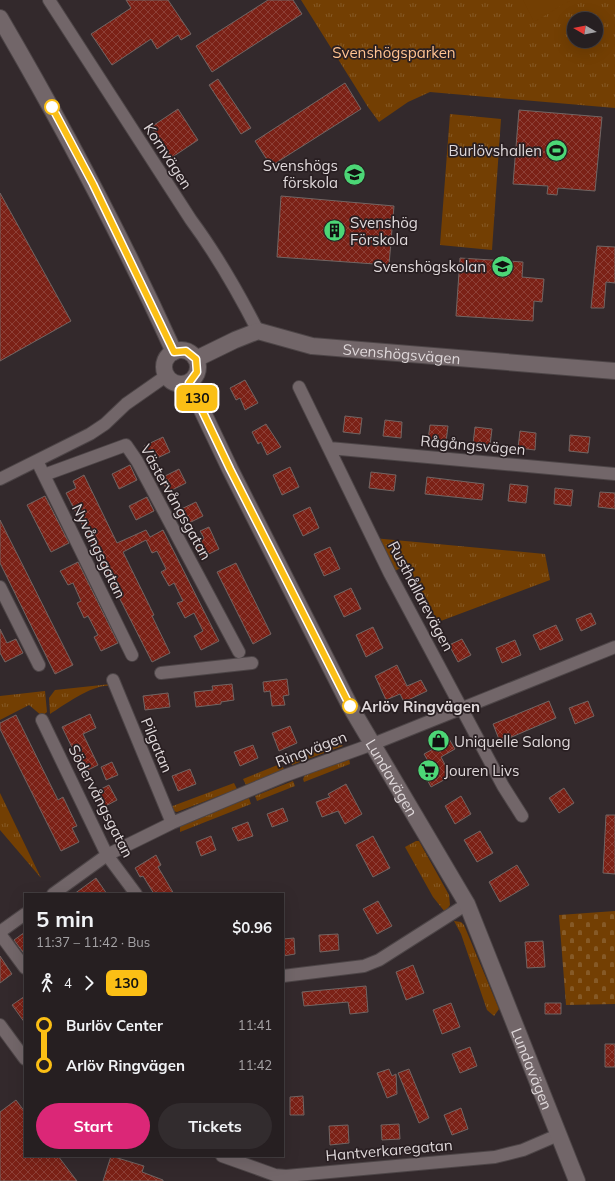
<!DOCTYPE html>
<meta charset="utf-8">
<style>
:root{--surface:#261f21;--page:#322c2e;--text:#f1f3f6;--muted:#a4a2a5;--line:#423d3f;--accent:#db2777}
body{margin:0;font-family:Mulish,sans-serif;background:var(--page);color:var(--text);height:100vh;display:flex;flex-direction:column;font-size:15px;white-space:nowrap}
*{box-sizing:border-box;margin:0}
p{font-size:13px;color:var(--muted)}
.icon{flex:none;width:22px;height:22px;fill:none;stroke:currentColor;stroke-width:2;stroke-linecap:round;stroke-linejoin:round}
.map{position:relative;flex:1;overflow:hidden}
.drawer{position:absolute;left:24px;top:893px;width:260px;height:264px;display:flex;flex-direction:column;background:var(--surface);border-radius:0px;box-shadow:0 4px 16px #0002,0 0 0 1px var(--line)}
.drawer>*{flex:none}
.badge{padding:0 8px;border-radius:6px;font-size:14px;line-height:26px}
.needle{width:26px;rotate:279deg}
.buttons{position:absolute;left:567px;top:12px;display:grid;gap:8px}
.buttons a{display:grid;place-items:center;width:36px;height:36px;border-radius:50%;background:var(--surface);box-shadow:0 4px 16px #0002,0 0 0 1px var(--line);font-size:20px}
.map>.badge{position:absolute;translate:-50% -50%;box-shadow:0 0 0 2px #fff}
.legs{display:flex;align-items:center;gap:6px;height:44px;padding:0 12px;font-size:13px}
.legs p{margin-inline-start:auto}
.head{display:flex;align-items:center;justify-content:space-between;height:68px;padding:0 12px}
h1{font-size:22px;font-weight:700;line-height:30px}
.button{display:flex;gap:8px;margin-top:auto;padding:8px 12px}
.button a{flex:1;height:46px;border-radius:24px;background:var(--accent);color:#fff;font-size:16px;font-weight:700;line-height:46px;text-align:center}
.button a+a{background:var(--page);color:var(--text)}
ul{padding:0 12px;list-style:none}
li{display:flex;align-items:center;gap:14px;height:40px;font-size:15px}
li i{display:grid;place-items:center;width:6px;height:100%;margin:0 5px;background:currentColor}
li i::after{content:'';width:10px;height:10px;margin:-5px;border:3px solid;border-radius:50%;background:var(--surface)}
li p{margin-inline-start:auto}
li:first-child i{background:linear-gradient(#0000 50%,currentColor 0)}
li:last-child i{background:linear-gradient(currentColor 50%,#0000 0)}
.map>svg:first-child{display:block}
.grass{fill:url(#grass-tufts);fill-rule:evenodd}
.cemetery{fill:url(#cemetery-stones)}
.garden{fill:#733f03}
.building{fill:url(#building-cross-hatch);stroke:#716563}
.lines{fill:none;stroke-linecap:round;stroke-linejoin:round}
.street-casing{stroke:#4d4547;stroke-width:14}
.secondary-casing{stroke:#4d4547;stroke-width:18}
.street{stroke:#726669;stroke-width:12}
.secondary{stroke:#726669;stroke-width:16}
.line-1-casing{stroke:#fff;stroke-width:9}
.line-1{stroke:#fbbf15;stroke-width:6}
.stop-1-dot{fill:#fff;stroke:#fbbf15;stroke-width:2}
.labels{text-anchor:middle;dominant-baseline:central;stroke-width:3.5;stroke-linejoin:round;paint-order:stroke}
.park-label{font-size:15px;fill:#ffc392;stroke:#291f22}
.poi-label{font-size:15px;fill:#dfd8da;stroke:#291f22;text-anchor:end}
.street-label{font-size:15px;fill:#dfd8da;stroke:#291f22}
.stop-label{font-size:15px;font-weight:bold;fill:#dfd8da;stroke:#291f22;text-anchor:start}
</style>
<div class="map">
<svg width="615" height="1181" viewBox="0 0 615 1181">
<defs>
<pattern id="grass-tufts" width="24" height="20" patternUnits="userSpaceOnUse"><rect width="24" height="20" fill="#733f03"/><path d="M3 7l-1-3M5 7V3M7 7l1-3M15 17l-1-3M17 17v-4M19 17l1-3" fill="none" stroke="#865a27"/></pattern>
<pattern id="cemetery-stones" width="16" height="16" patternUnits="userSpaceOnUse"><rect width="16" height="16" fill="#733f03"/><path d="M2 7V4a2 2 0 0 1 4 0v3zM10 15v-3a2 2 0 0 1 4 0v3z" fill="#865a27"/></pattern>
<pattern id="building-cross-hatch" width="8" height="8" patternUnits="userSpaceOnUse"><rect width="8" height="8" fill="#7b2116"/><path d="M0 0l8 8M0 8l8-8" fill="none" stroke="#8d4037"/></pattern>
</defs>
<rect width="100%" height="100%" fill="#33292c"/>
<path class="grass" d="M301 0H615V108L430 92 408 102 379 122 368 107ZM574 19H596V41H574Z
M450 114 501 119 492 250 440 245Z
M373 538 545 554 550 580 438 622 407 564 390 574Z
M111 684V686C94 683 64 705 50 714L49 698 55 690Z
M45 691 47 712 42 716 29 705 0 720V696Z
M338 741 343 746 292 765 290 760Z
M349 758 350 764 304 782 303 779 305 775Z
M280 764 285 770 246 785 243 779Z
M293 781 295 786 257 801 255 796Z
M234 783 237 789 177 812 173 811 170 807Z
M0 793 41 878 0 830Z
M249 798 251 804 180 832V826Z
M416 841H419L449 895 450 905 445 912 433 897 405 847Z
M454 921 461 922 464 925 499 1009 494 1016 487 1010 461 934Z"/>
<path class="cemetery" d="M615 911V1004L566 1005 559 915Z"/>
<path class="garden" d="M523 0H571L534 22Z"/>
<path class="building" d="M126 0H168L191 34 181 40 178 35 157 49 151 39 112 65 91 34 131 8Z
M268 0H293L302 14 212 72 196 46Z
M218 79 251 128 241 134 209 85Z
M345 83 361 109 271 166 255 141Z
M178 109 198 140 171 158 151 127Z
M519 110 602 117 595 191 558 188 557 195 547 194 548 186 513 184Z
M0 193 71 321 0 361Z
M281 196 394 206 389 265 277 257Z
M597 246 615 247V283L606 282 604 308H591Z
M460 258 523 262 522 277 544 279 542 302 534 301 533 321 456 316Z
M245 380 258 403 245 410 240 398 236 400 230 388Z
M345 416 362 418 360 434 343 432Z
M385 420 402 422 401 438 383 436Z
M266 424 281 447 267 455 261 442 258 444 252 432Z
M430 425 448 426 446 442 428 440Z
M475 427 492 429 490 445 473 444Z
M520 431 536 433 535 450 518 448Z
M570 435 590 437 588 453 569 451Z
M163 437 170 452 151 461 144 446Z
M130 465 137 480 119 489 112 474Z
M290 467 299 487 282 495 273 475Z
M179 469 186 483 168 492 161 478Z
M371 472 396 475 394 491 369 488Z
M84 475 117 543 146 530 150 537 163 530 219 641 201 650 194 636 203 631 194 613 185 618 177 603 183 601 174 583 169 586 161 572 166 569 157 551 152 553 146 540 123 552 154 615 152 616 170 653 152 662 66 493 76 488 73 481Z
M427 477 484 484 482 500 425 494Z
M510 484 528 486 526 503 508 501Z
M555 488 573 490 571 506 554 504Z
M600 492 615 493V509L598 507Z
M45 496 69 543 51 552 27 505Z
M147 497 154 511 136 520 129 506Z
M196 502 203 516 185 525 177 511Z
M310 507 319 528 303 536 293 515Z
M0 520 73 665 55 674 0 563Z
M209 527 219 549 201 558 194 543 204 538 200 531Z
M330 547 340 569 324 576 314 554Z
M78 562 118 643 101 651 94 637 98 635 88 616 84 618 77 603 81 601 73 583 68 585 60 571Z
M236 563 271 634 253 644 217 572Z
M351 588 361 609 344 617 334 596Z
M591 613 596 624 581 631 576 619Z
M556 625 563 640 540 650 533 635Z
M373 627 383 648 366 657 356 635Z
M0 629 7 643 16 639 23 653 5 662 0 653Z
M462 639 471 655 458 662 449 645Z
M515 640 521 655 502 663 496 648Z
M397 665 407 686 421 680 427 691 404 702 400 694 386 700 375 676Z
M287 679 289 695 283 696 285 705 272 706 270 691 264 692 263 682Z
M232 684 234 700 221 702V704L196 707 194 692 213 690 212 686Z
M168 693 170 707 145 710 143 696Z
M549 701 556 718 500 742 493 724Z
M588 701 594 716 575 724 569 708Z
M90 714 96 728 83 734 98 765 84 772 62 727Z
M16 715 58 800 63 797 77 826 72 828 79 842 61 851 0 729V723Z
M290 726 297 743 279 751 272 733Z
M445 732 455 749 441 757 451 776 431 787 420 766 428 761 424 754 435 748 431 740Z
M253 745 258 758 240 766 234 752Z
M112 762 118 775 106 780 101 767Z
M190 769 196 784 178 791 172 776Z
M346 784 362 814 345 824 338 811 322 817 316 802 330 797 328 794Z
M109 785 117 800 102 808 95 792Z
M564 788 574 803 559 813 549 798Z
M461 796 471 814 455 824 445 806Z
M283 808 288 821 272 827 267 814Z
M606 815H615V874L603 873Z
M248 822 253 836 238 841 232 828Z
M480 831 493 853 477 862 464 840Z
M211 836 216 850 201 856 196 842Z
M373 836 390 868 373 877 356 845Z
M156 855 161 865 158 867 174 894H154L143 876 140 877 135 868Z
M517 865 529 885 500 902 489 882Z
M96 878 107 894H74Z
M378 901 392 926 377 934 363 909Z
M25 932V955L14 940Z
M338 934 339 950 320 952 319 935Z
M294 938 295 954 283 956V939Z
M543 941 545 967 527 968 525 942Z
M0 956 12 974 0 983Z
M413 965 424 993 406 1000 396 972Z
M366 986 368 1012 350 1014 348 1002 304 1006 302 992Z
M25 996V1023L12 1005Z
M451 1003 460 1027 442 1034 433 1010Z
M545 1003H561V1014H545Z
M605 1044H615V1067H605Z
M470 1047 477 1066 460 1073 452 1054Z
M389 1069 392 1076 396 1074 397 1094 387 1098 377 1073Z
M409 1069 429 1118 419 1123 398 1073Z
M303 1096 304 1115H290V1097Z
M16 1100 25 1112V1156H58L77 1181H0V1112Z
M461 1108 468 1129 452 1135 444 1115Z
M399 1124 400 1139 382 1140 381 1125Z
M348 1125 349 1143 330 1145 329 1126Z
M111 1156 144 1166 142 1172 163 1180V1181H103Z"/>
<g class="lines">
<defs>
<path id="street" d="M49 0 191 220C217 255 238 292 258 331
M299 387 390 574 503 786 522 816
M329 448 615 474
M37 461 132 655
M44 475 126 445 137 461 239 652
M0 479 90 434 105 424 126 404 166 376
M0 587 39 665
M161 673 252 663
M113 680 172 823
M42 720 107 855 136 894
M53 894 107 855 172 823 284 776 373 744 615 647
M0 932 25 914
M0 934 25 968
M283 976 364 966 379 960 467 904
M0 1025 25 1059
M222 1156 275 1175 286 1176 495 1157 523 1150 558 1135"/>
<g id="secondary">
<path d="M0 18C63 126 122 237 174 352"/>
<circle cx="181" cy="367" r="17"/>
<path id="s1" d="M196 359 235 340 258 331 312 346 615 371"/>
<path id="s2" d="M189 383 230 469 350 706 467 904 577 1181"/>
</g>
</defs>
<use href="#street" class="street-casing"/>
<use href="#secondary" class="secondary-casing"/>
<use href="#street" class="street"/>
<use href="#secondary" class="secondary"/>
</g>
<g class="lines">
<defs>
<path id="line-1" d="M52 107 93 184 174 352 186 351 196 359 197 372 189 383 230 469 350 706"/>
</defs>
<use href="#line-1" class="line-1-casing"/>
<use href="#line-1" class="line-1"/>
</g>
<defs>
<symbol id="stadium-disc" viewBox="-11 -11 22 22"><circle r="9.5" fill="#4cd676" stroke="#291f22"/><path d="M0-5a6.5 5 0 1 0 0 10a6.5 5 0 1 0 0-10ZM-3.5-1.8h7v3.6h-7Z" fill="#111"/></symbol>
<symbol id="school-disc" viewBox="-11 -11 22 22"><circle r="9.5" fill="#4cd676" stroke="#291f22"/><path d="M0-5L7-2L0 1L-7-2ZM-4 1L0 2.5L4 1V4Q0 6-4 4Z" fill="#111"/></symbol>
<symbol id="building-disc" viewBox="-11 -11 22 22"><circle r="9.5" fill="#4cd676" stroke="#291f22"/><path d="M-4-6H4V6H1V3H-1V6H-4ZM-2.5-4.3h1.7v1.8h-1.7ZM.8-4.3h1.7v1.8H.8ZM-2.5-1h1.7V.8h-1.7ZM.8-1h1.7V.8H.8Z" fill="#111"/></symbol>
<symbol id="shop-disc" viewBox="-11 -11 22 22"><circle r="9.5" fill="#4cd676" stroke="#291f22"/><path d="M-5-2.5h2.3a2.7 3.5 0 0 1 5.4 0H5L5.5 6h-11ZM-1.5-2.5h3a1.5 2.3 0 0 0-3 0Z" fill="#111"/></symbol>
<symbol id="supermarket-disc" viewBox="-11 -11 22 22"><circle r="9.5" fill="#4cd676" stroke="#291f22"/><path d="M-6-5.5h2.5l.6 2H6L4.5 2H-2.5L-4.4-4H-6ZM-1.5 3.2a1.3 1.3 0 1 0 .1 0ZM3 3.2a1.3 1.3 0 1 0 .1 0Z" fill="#111"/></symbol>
</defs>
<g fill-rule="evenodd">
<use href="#stadium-disc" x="544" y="138" width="25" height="25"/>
<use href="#school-disc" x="342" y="162" width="25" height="25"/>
<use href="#building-disc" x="322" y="218" width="25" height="25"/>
<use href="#school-disc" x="490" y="254" width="25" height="25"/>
<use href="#shop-disc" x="426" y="728" width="25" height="25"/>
<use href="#supermarket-disc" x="416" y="758" width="25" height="25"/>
</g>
<g class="stop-1-dot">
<circle cx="52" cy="107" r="7"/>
<circle cx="350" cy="706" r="7"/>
</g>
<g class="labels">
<g class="park-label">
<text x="394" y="52">Svenshögsparken</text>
</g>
<g class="poi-label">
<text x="542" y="150">Burlövshallen</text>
<text x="338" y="165">Svenshögs<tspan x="338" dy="17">förskola</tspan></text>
<text x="350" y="222" text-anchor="start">Svenshög<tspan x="350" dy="17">Förskola</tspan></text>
<text x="486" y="266">Svenshögskolan</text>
<text x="454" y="741" text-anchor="start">Uniquelle Salong</text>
<text x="444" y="770" text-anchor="start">Jouren Livs</text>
</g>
<g class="street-label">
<text transform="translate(168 156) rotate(57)">Kornvägen</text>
<text stroke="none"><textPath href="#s1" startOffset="214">Svenshögsvägen</textPath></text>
<text transform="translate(473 445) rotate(5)">Rågångsvägen</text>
<text transform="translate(176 502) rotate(61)">Västervångsgatan</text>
<text transform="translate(99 551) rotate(64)">Nyvångsgatan</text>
<text transform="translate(421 596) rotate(62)">Rusthållarevägen</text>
<text transform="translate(157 745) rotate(67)">Pilgatan</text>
<text transform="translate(311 749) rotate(-21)">Ringvägen</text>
<text stroke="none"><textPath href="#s2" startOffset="444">Lundavägen</textPath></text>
<text transform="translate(101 801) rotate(63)">Södervångsgatan</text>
<text stroke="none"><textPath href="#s2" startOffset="768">Lundavägen</textPath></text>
<text transform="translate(389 1150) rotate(-5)">Hantverkaregatan</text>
</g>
<g class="stop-label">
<text x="361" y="706">Arlöv Ringvägen</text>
</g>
</g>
</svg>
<div class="buttons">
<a><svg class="needle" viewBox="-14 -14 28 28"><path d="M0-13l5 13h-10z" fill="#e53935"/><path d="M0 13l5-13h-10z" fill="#a4a2a5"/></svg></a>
</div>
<b class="badge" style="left:197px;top:398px;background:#fbbf15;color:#111">130</b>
<section class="drawer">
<div class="head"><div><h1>5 min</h1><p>11:37 – 11:42 · Bus</p></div><b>$0.96</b></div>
<div class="legs"><svg class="icon" aria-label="walk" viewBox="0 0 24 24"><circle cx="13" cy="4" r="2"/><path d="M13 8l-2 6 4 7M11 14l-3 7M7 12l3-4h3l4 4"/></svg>4<svg class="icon" aria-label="forward" viewBox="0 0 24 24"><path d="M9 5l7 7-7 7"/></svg><b class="badge" style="background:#fbbf15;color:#111">130</b></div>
<ul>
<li><i style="color:#fbbf15"></i><b>Burlöv Center</b><p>11:41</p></li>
<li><i style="color:#fbbf15"></i><b>Arlöv Ringvägen</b><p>11:42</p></li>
</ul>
<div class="button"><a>Start</a><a>Tickets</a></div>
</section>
</div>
